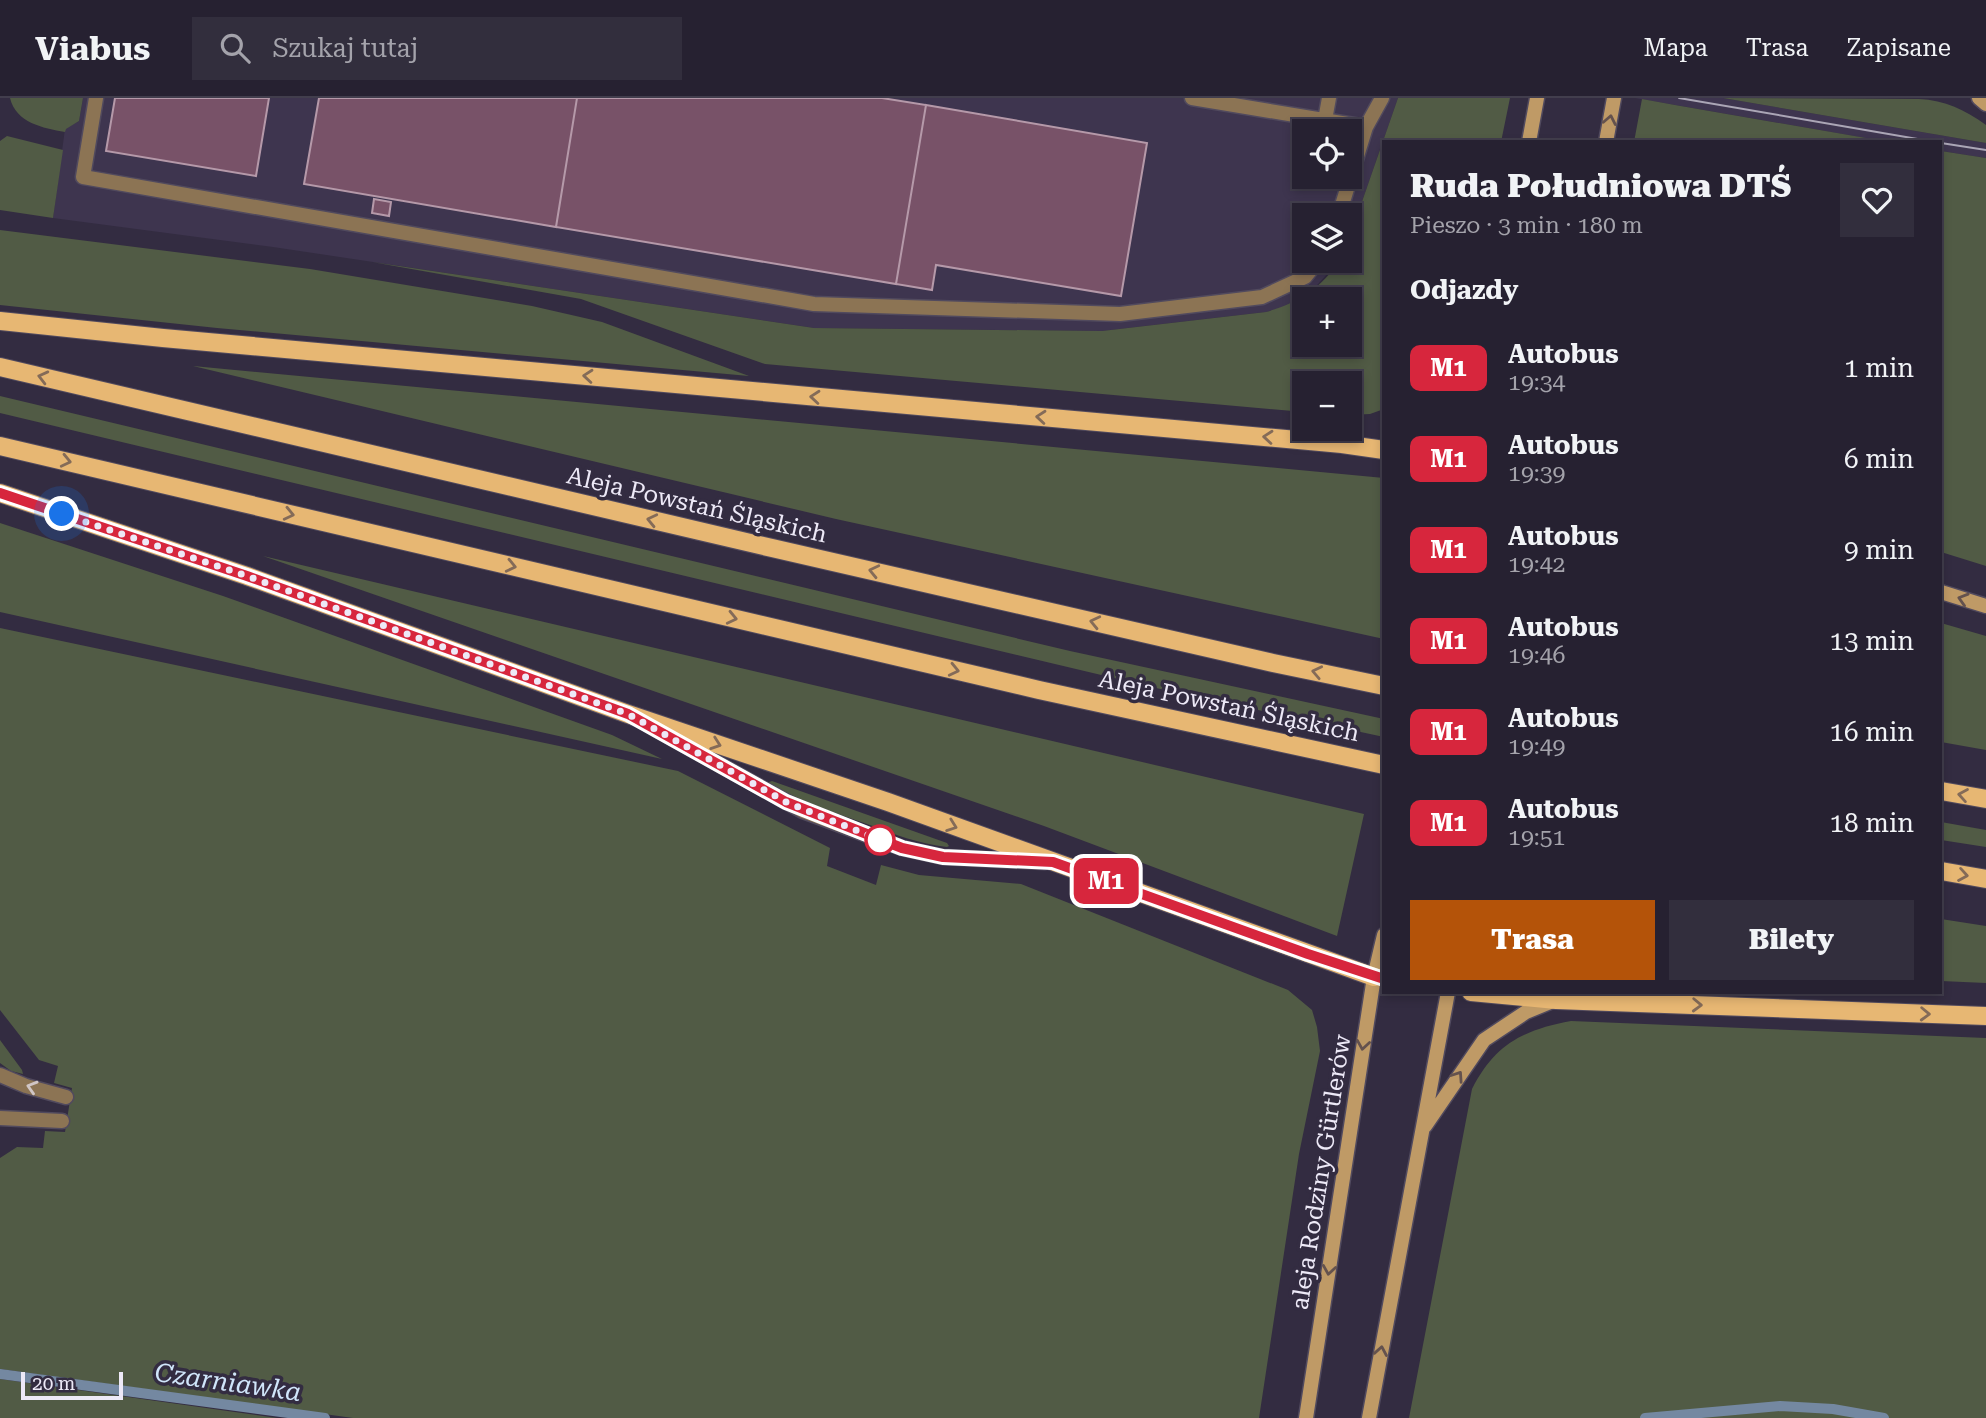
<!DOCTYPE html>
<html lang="pl">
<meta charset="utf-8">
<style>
:root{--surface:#262131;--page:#322e3d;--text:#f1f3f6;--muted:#a4a3ab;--line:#423e4d;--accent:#b45309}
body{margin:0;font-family:"Roboto Serif",serif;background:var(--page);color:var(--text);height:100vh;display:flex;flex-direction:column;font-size:26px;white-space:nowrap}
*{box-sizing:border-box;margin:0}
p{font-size:23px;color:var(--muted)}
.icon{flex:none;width:38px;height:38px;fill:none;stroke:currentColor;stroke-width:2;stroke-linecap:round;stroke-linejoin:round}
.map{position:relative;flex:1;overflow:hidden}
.panel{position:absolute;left:1382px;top:42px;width:560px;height:854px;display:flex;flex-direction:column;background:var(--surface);border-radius:0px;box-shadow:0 4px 10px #0003,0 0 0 2px var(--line)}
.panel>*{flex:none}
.badge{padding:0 14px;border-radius:10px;font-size:24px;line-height:46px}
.tools{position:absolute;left:1292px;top:21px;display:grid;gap:14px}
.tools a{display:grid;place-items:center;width:70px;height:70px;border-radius:0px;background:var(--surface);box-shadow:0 4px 10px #0003,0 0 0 2px var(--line);font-size:35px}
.scale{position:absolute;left:21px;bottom:18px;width:102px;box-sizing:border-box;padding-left:7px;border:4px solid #ede9f7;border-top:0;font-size:19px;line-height:24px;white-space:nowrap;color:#ede9f7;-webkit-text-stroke:5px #332c41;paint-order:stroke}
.you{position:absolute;width:35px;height:35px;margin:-18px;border:5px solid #fff;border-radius:50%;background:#1a73e8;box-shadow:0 0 0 10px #1a73e833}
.map>.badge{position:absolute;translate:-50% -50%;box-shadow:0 0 0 4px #fff}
h2{padding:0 28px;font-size:26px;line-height:63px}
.round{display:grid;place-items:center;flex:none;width:74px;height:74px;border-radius:0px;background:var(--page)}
.head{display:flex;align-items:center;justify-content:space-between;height:119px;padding:0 28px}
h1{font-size:33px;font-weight:800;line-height:52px}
.cta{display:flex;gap:14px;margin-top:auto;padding:14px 28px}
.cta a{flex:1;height:80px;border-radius:0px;background:var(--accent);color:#fff;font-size:28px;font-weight:800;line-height:80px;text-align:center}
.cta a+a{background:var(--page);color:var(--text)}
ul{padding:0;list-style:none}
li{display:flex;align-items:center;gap:21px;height:91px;padding:0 28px}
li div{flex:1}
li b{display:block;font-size:26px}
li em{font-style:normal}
li .badge{min-width:77px;font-weight:700;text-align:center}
header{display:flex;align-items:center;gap:42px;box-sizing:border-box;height:98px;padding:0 35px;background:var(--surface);border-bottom:2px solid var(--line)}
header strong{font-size:33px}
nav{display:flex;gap:38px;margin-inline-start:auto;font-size:24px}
.search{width:490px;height:63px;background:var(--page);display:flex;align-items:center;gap:18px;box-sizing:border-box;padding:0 24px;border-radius:0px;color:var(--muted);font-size:26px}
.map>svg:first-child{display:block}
.built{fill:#3e354f;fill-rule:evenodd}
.green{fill:#515b45;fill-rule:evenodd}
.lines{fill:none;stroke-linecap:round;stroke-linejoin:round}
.stream{stroke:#7488a1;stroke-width:10}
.building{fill:#785268;stroke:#b599a9;stroke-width:2}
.service-casing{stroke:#514a5e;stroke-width:17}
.secondary-casing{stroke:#514a5e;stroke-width:17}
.primary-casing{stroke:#514a5e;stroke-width:20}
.service{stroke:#8c7454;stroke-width:14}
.secondary{stroke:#bf9a66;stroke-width:14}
.primary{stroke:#e7b773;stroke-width:18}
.tram{stroke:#aba6b6;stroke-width:2}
.oneway{stroke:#64524e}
.oneway2{stroke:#846b58}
.oneway3{stroke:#d0c6c6}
.line-casing{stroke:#fff;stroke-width:16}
.line{stroke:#d7263d;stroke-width:10}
.walk{stroke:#ede9f7;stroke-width:7;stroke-dasharray:0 12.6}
.stop-dot{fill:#fff;stroke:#d7263d;stroke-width:3.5}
.labels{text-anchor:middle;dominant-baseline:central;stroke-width:7;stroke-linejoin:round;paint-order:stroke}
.street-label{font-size:24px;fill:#ede9f7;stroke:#332c41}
.water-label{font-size:26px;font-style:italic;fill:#d0e5fa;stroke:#332c41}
</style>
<header>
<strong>Viabus</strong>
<div class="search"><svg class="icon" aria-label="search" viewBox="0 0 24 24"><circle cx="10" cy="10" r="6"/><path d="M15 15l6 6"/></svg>Szukaj tutaj</div>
<nav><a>Mapa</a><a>Trasa</a><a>Zapisane</a></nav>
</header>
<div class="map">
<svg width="1986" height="1320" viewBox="0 0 1986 1320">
<rect width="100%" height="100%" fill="#332c41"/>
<path class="built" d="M83 0H1398L1349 141V117H1304V163H1339L1308 197 1291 207 1266 214 1102 233 814 230 273 149 53 120 65 31 79 23ZM1304 33H1349V79H1304Z
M1635 0H1723L1986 45V60L1941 53V44H1888Z"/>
<path class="green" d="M10 0H83L79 23 66 31 65 34C43 30 16 25 10 0Z
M1398 0H1510L1501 44H1384V311L1370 316 1349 317V285H1304V314L765 266 581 201 372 164 814 230 1102 233 1266 214C1297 205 1321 191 1339 163H1349V141ZM1304 201H1349V247H1304Z
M1723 0 1919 1C1945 2 1965 12 1986 27V45Z
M1642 1 1675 7 1889 44H1634Z
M7 38 63 52 53 120 0 112V43Z
M1941 53 1986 60V468L1941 454Z
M0 132 310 171 532 208 602 224 749 278 217 230 0 207Z
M193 268 1384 380V541L836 421Z
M0 298 1070 553 1384 621V639L1156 590 0 315Z
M0 425 223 498 612 637 662 661 0 514Z
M263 458 1364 716 1337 838 1044 728Z
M1941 525 1986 538V652L1941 644Z
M0 530 678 673 830 750 827 768 876 787 881 767 919 777 1021 786 1288 892 1312 912 1317 929 1320 953 1299 1056 1259 1320H353L0 1271V1060L17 1049 43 1050 45 1033 65 1034 72 990 54 985 58 968 39 962 0 912Z
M772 683 947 745 949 748 947 749C919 746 894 736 867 726 834 715 802 703 770 687L769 684Z
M1941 724 1986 732V749L1941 742Z
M1941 821 1986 828V885L1941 883Z
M1571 923 1986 940V1320H1409L1472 991C1495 946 1523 932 1571 923Z
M0 942 22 972 23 976 11 973 0 965Z
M0 1281 277 1320H0Z"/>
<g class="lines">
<path class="stream" d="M0 1276 325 1320
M1645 1320 1780 1308 1833 1311 1884 1320"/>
</g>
<path class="building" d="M115 0H269L256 78 106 53Z
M319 0H577L556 129 304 86Z
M577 0H882L926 7 896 186 556 129Z
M926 7 1147 45 1121 198 936 167 932 192 896 186Z
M374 101 391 104 389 118 372 115Z"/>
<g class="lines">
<defs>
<path id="service" d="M96 0 83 79 814 206 1120 216 1262 199 1305 179 1318 163
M1192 0 1366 29
M1325 22 1329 0
M1339 117 1366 29 1382 0
M654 630 803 713 902 750 943 759 1045 764
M0 977 26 988 66 999
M0 1020 62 1023"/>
<path id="secondary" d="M1979 0 1986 6
M1529 44 1537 0
M1606 44 1614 0
M1941 494 1986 508
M1425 1028 1484 942 1526 914 1555 902
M1306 1320 1374 879 1384 837
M1369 1320 1448 894"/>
<path id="primary" d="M0 223 163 240 1342 346 1384 352
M0 269 772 450 1273 565 1384 588
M0 348 1039 592 1384 667
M0 395 247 478 628 616 888 704 1374 879
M1941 693 1986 701
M1941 773 1986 781
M1471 894 1556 902 1986 918"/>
</defs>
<use href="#service" class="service-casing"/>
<use href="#secondary" class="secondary-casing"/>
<use href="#primary" class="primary-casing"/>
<use href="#service" class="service"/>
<use href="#secondary" class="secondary"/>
<use href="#primary" class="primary"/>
<path class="tram" d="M1679 0 1935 44
M1941 45 1986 52"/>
</g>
<defs><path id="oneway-chevron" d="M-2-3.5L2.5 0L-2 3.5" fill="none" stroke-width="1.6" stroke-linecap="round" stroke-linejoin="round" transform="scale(1.75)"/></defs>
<g class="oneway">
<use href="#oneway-chevron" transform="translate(1610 22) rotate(-79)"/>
<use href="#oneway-chevron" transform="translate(1963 501) rotate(-163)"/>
<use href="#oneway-chevron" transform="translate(1363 947) rotate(99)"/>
<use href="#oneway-chevron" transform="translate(1458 978) rotate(-56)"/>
<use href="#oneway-chevron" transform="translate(1329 1172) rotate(99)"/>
<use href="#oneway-chevron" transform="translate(1381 1253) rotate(-80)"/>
</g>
<g class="oneway2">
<use href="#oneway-chevron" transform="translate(588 278) rotate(-175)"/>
<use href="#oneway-chevron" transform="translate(43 279) rotate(-166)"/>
<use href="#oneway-chevron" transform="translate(815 299) rotate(-175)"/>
<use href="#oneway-chevron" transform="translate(1041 319) rotate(-175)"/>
<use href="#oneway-chevron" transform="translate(1268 339) rotate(-175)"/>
<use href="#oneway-chevron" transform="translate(66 363) rotate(13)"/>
<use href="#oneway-chevron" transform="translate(289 416) rotate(13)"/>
<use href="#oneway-chevron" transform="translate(652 422) rotate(-167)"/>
<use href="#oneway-chevron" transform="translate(511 468) rotate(13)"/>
<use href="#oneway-chevron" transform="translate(874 473) rotate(-167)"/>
<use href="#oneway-chevron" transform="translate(732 520) rotate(13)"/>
<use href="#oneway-chevron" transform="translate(1095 524) rotate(-167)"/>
<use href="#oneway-chevron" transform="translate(954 572) rotate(13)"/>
<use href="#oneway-chevron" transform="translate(1317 574) rotate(-168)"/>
<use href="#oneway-chevron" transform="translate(716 646) rotate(19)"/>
<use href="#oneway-chevron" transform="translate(1963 697) rotate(-170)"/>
<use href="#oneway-chevron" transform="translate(952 728) rotate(20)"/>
<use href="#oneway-chevron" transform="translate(1963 777) rotate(10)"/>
<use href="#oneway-chevron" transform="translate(1697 907) rotate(2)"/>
<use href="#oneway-chevron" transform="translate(1925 916) rotate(2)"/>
</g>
<use class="oneway3" href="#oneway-chevron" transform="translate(32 989) rotate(-163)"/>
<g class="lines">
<defs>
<path id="line" d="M0 395 247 478 628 616 786 704 902 750 943 759 1053 764 1308 856 1384 881"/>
</defs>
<use href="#line" class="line-casing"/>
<use href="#line" class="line"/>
<path class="walk" d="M62 416 247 478 628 616 786 704 880 742"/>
</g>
<circle class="stop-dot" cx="880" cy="742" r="14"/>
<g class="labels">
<g class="street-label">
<text transform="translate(697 407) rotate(13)">Aleja Powstań Śląskich</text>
<text transform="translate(1229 608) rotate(12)">Aleja Powstań Śląskich</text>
<text transform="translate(1321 1074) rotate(-81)">aleja Rodziny Gürtlerów</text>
</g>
<g class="water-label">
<text transform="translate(228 1284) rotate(8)">Czarniawka</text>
</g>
</g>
</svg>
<div class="tools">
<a><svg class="icon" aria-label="locate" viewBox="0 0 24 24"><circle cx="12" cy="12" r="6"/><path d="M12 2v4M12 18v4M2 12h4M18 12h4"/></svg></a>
<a><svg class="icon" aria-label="layers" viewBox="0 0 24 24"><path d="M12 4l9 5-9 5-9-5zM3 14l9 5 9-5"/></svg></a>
<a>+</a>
<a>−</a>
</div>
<div class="scale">20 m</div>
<div class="you" style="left:62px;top:416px"></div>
<b class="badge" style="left:1106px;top:783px;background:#d7263d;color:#fff">M1</b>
<section class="panel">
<div class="head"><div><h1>Ruda Południowa DTŚ</h1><p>Pieszo · 3 min · 180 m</p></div><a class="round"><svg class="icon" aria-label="heart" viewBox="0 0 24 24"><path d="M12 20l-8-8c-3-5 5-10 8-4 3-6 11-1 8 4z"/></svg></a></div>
<h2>Odjazdy</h2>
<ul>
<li><span class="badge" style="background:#d7263d;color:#fff">M1</span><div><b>Autobus</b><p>19:34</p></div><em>1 min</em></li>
<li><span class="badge" style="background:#d7263d;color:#fff">M1</span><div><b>Autobus</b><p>19:39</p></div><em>6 min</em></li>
<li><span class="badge" style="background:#d7263d;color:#fff">M1</span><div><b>Autobus</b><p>19:42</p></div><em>9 min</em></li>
<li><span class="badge" style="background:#d7263d;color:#fff">M1</span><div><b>Autobus</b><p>19:46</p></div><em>13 min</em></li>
<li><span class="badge" style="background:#d7263d;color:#fff">M1</span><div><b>Autobus</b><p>19:49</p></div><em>16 min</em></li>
<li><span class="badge" style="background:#d7263d;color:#fff">M1</span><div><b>Autobus</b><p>19:51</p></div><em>18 min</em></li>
</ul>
<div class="cta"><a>Trasa</a><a>Bilety</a></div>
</section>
</div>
